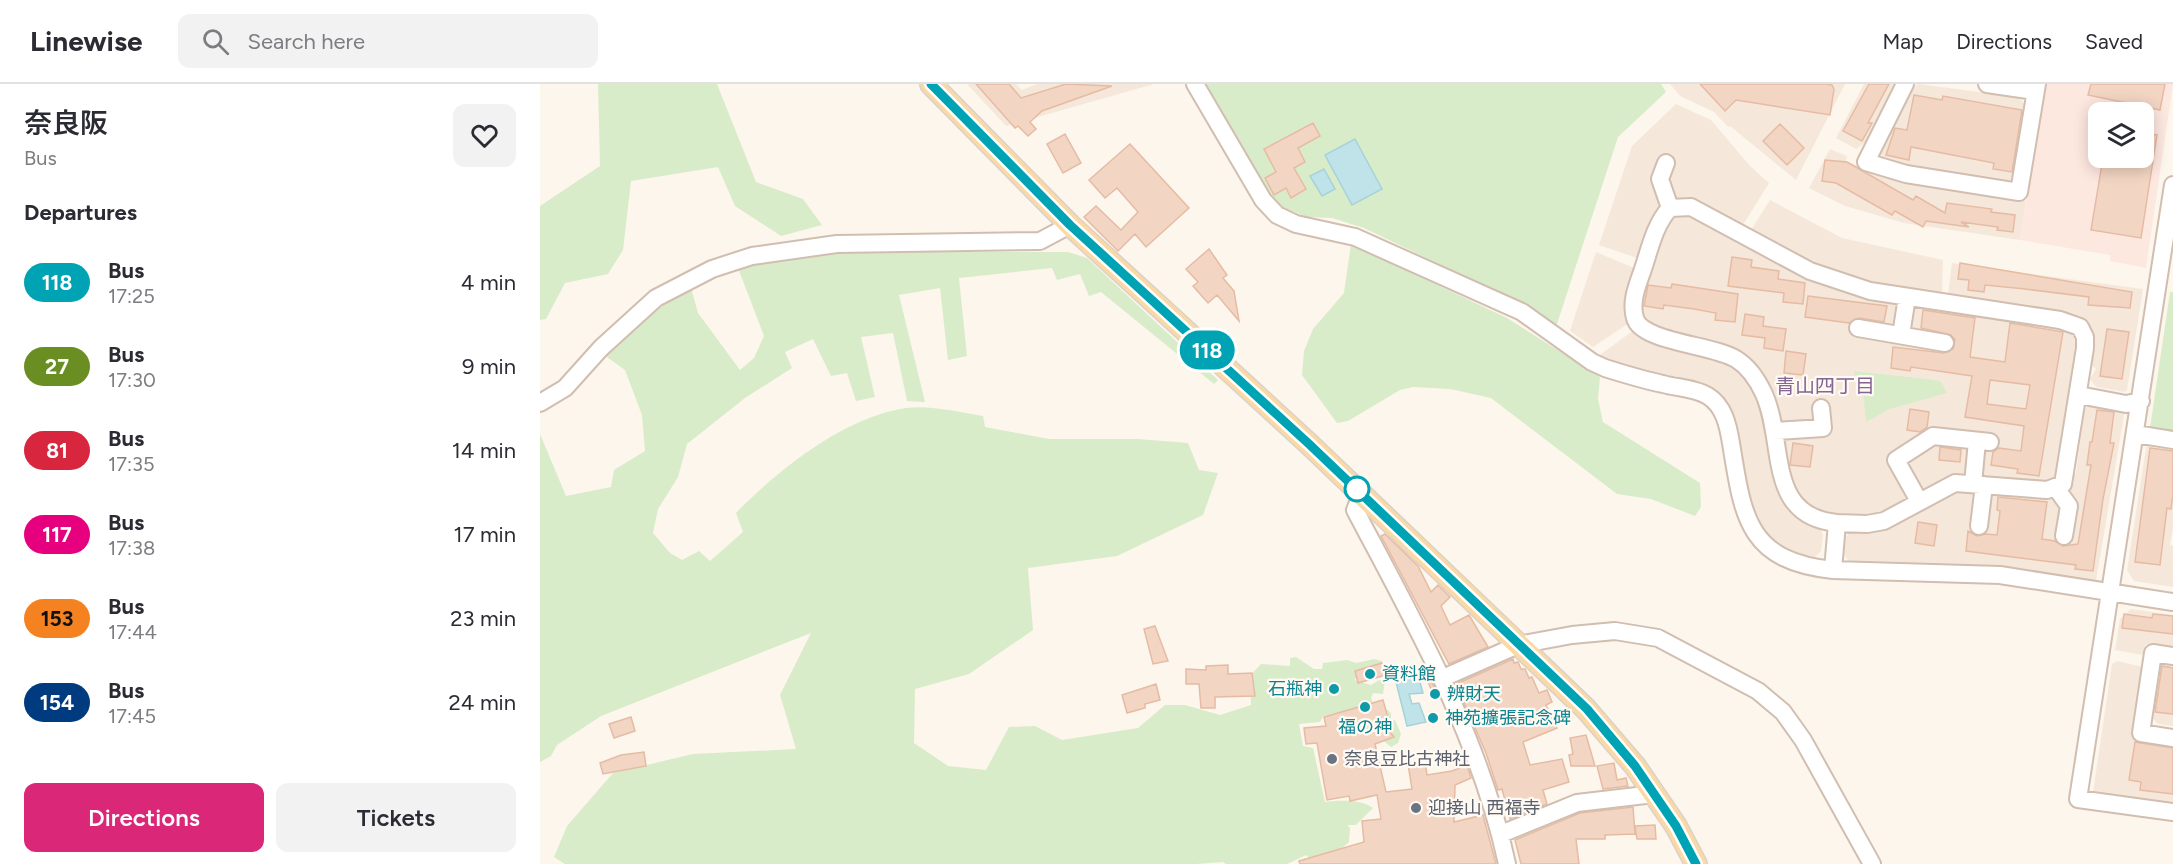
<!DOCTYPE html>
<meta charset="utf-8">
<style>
:root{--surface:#fff;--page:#f2f2f3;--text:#2b2b33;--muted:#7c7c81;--line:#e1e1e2;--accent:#db2777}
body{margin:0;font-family:Figtree,"Noto Sans JP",sans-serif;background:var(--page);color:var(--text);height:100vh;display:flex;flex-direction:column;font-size:22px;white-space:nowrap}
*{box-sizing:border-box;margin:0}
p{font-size:20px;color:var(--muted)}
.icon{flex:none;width:33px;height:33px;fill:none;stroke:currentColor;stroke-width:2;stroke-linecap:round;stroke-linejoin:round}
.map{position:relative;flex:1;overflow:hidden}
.sheet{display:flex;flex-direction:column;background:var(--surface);width:540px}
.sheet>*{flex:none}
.badge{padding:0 12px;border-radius:20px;font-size:21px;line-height:39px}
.buttons{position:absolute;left:1548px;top:18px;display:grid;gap:12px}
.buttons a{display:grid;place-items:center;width:66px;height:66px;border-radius:12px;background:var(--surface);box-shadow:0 3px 15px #0003;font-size:30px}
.map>.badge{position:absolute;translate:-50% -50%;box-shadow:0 0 0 3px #fff}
h2{padding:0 24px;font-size:22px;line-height:54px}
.round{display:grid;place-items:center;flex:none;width:63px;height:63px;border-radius:12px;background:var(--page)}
.headline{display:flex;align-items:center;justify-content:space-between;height:102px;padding:0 24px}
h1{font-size:28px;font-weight:600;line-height:45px}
.cta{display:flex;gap:12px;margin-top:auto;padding:12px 24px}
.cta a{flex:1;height:69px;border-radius:12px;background:var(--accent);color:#fff;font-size:24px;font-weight:600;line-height:69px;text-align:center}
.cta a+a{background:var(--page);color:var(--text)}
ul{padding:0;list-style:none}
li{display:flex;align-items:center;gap:18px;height:84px;padding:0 24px}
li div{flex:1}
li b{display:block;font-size:22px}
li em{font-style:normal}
li .badge{min-width:66px;font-weight:700;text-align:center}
header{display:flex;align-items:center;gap:36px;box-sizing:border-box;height:84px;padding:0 30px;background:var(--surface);border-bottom:2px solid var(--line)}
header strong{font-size:28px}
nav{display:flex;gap:33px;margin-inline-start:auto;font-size:21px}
.search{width:420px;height:54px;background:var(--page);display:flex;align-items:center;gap:15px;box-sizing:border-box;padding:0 21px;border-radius:12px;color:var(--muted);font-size:22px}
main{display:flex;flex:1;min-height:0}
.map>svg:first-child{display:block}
.residential{fill:#f5e8da}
.commercial{fill:#fde8e0;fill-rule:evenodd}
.green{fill:#d8ecc9}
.water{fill:#bfe3e8;stroke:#a5d3da;stroke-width:1.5}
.building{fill:#f3d5c3;stroke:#e6bba3;stroke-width:1.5;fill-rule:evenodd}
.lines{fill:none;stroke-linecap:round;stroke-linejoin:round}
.minor-casing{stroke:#d1beb0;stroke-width:20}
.major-casing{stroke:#dad1cd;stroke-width:24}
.minor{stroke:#fff;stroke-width:16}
.major{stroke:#fbd9a5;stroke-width:21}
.line-casing{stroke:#fff;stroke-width:14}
.line{stroke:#00a3b4;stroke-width:9}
.stop-dot{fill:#fff;stroke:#00a3b4;stroke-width:3}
.culture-dot{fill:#0f9aa8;stroke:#fffaf3;stroke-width:2}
.worship-dot{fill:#6b7280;stroke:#fffaf3;stroke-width:2}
.labels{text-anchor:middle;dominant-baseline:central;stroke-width:4.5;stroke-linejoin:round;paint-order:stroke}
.culture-label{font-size:18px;fill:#0d838f;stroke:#fffaf3;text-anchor:start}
.worship-label{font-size:18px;fill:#5b616d;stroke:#fffaf3;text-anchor:start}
.neighbourhood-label{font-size:20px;fill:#846695;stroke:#fffaf3}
</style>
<header>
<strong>Linewise</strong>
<div class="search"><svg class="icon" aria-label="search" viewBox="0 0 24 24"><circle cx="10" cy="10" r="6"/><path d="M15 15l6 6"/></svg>Search here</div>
<nav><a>Map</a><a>Directions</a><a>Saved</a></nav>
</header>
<main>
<section class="sheet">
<div class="headline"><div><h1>奈良阪</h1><p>Bus</p></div><a class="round"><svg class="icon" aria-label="heart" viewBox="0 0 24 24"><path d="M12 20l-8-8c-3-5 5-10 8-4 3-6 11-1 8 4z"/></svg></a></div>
<h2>Departures</h2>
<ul>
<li><span class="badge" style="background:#00a3b4;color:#fff">118</span><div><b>Bus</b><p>17:25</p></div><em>4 min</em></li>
<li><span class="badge" style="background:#6b8e23;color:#fff">27</span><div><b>Bus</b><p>17:30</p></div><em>9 min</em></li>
<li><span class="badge" style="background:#d7263d;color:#fff">81</span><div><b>Bus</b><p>17:35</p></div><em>14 min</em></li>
<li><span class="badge" style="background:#e6007e;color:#fff">117</span><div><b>Bus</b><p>17:38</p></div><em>17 min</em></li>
<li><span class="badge" style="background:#f58220;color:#111">153</span><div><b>Bus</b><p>17:44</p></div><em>23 min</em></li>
<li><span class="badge" style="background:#003b80;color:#fff">154</span><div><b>Bus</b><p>17:45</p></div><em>24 min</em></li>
</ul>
<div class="cta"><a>Directions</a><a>Tickets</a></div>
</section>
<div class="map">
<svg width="1633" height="780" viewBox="0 0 1633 780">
<rect width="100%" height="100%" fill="#fdf6ec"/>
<path class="residential" d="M427 0H476L482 6 497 0H614L466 42Z
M1130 0H1305L1256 96 1190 42 1188 43 1174 28 1140 12Z
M1324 0H1356L1326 58 1316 65 1296 54Z
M1378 0 1478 13 1486 22 1476 91 1467 98 1385 87 1346 78 1339 68 1370 5Z
M1136 20 1171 36 1210 82 1229 99 1203 141 1161 118 1143 114 1129 117 1119 125 1109 139 1097 174 1059 161 1092 62Z
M1290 65 1307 72 1306 77 1348 94 1486 117 1480 156 1364 139 1305 122 1269 104Z
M1230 116 1302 154 1403 176 1402 209 1334 199 1301 191 1270 179 1238 162 1211 146Z
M1137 131H1151L1267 193 1532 246 1539 256 1517 393 1508 398 1410 393 1344 429 1329 431H1282L1267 422 1253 403 1237 316 1231 301 1212 276 1182 259 1111 241 1103 233 1100 217 1126 141Z
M1056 168 1094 184 1086 216 1089 239 1053 263 1030 247Z
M1412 179 1603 205 1587 306 1585 308 1556 303 1550 295 1556 285 1552 282 1555 254 1551 244 1541 232 1408 210Z
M1094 246 1106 255 1171 271 1194 282 1211 298 1228 336 1240 411 1257 434 1280 444 1283 451 1281 467 1274 474 1254 470 1232 457 1223 448 1210 425 1190 329 1060 271Z
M1554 318 1585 325 1556 497 1466 484 1309 477 1302 469 1304 454 1313 446 1420 406 1528 401 1536 388 1545 325Z
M1607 358 1633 362V444L1630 461 1633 462V503L1594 497 1587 486Z
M1591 525 1633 531V563L1606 560 1603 571 1575 566 1580 535Z
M1577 577 1603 583 1593 651 1633 657V721L1553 708 1572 580Z
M1626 578 1633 579V642L1618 640 1610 631 1617 584Z"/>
<path class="commercial" d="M1504 0H1633L1606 184 1570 177V171L1480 156ZM1558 28H1604V74H1558Z"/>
<path class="green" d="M58 0H177L216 98 263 115 282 141 241 152 195 122 178 83 91 97 83 166 68 190 25 199 6 235 0 236V122L60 82Z
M663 0H1121L1126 8 1078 53 1016 243 986 222 824 144 792 134 767 133 740 122 725 106Z
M811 160 967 234 1060 293 1058 315 1063 338 1160 399 1161 423 1155 432 1111 415 1077 410 951 314 910 305 873 303 860 306 808 337 797 339 762 291 764 267 773 245 804 209Z
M287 168H528L547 174 678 296 674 300 561 208 549 212 540 190 517 196 512 184 419 194 427 272 408 276 400 204 359 211 385 318 367 317 353 249 321 253 335 313 316 317 307 289 291 292 273 255 245 268 252 284 205 314 147 360 138 393 118 425 113 449 130 469 142 476 159 467 170 477 203 448 196 429C238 386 304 333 366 324 390 321 419 328 443 332L445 343 509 355H598L648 359 659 386 678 389 663 431 577 472 488 484 493 546 429 590 375 605 374 659 408 682 446 686 469 643 495 642 522 656 598 644 625 621H645L680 631 711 621 710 592 721 580 750 582V574L756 573 774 585H782L783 579 807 576 816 579 834 575 842 577 843 584 819 591 814 596 831 601 839 596 845 597 843 610 833 609 831 614 835 624 844 623 851 629V636H855L861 650 858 659 851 663 807 627 783 632 780 638 759 640 763 662 773 664 785 718C798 716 822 715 833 724L816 741H807L810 744 809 758 793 772 772 777 766 771 747 780H686L683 778 656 780H25L14 773 27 742 73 689 153 670 256 665 240 611 271 549 61 632 17 661 11 672 0 678V350L26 412 71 403 74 386 105 367 102 331 85 286 64 271 96 239 151 204 158 229 200 286 214 274 224 252 198 184Z
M1630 208H1633V347L1610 344Z
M1313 287 1395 296 1401 298 1407 309 1350 325 1326 338 1323 304Z"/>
<path class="water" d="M815 55 842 105 812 121 785 71Z
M784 85 795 105 782 112 770 92Z
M876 593 879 595 883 609 869 610 872 620 879 619 886 638 867 642 856 598Z"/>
<path class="building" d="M436 0H469L481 14 526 0 572 2 502 27 490 38 496 45 488 52 478 42 475 44Z
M1160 0H1286L1292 1 1294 5 1290 31 1196 16 1185 27Z
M1329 0H1349L1328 39H1332L1322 57 1303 47Z
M1551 0H1625L1620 26 1548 11Z
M1374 11 1402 16 1403 12 1482 26 1472 88 1453 85 1454 79 1371 63 1369 76 1346 71 1355 44 1367 46Z
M773 39 780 52 758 64 765 78 754 84 766 105 751 114 746 104 734 111 725 94 736 88 724 65Z
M1240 40 1264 64 1247 81 1223 57Z
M1604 49 1617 51 1601 154 1551 146 1563 74H1604Z
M525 50 541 79 523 89 507 60Z
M590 60 649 124 606 163 595 150 578 167 544 133 556 122 581 146 598 128 577 104 565 114 549 96Z
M1285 76 1307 78 1373 116 1376 112 1405 129 1407 119 1452 125 1451 128 1475 131 1473 148 1457 146 1458 143 1421 138 1429 143 1386 137 1383 143 1355 127 1352 131 1296 99 1282 97Z
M669 165 687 191 683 194 694 207 699 237 677 211 668 219 653 202 658 198 646 185Z
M1192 173 1212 176 1211 183 1239 187 1238 195 1265 199 1263 220 1243 218 1244 209 1188 202Z
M1420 179 1592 208 1590 224 1548 221 1549 213 1485 205 1445 201 1444 208 1428 206 1429 196 1418 195Z
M1132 200 1198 210 1195 238 1175 236 1176 229 1154 225 1124 221 1123 225 1104 222 1108 201 1131 204Z
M1268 212 1347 222 1344 238 1319 234 1309 239 1265 233Z
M1383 226 1435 234 1430 273 1465 278 1470 239 1523 248 1499 392 1477 389 1478 385 1451 381 1453 368 1459 364 1481 367 1484 342 1425 333 1432 292 1371 283 1370 287 1351 284 1353 263 1404 269 1413 265 1415 256 1411 251 1381 244ZM1450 296 1490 301 1486 325 1447 320Z
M1205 230 1224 233 1223 242 1246 245 1243 267 1224 264 1225 254 1202 251Z
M1567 245 1589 248 1582 295 1560 292Z
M1246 267 1266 270 1263 291 1244 289Z
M1370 325 1389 328 1387 343 1380 348 1367 346Z
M1557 326 1574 328 1570 359H1574L1563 415 1553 487 1535 485 1536 481 1426 467 1428 447 1437 452 1446 450 1457 451 1460 427 1457 426 1458 413 1507 418 1502 455 1515 457 1523 462 1538 460 1551 381H1547L1550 358H1552Z
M1253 359 1273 362 1270 383 1250 381Z
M1400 363 1421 366 1420 378 1399 376Z
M1610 364 1633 367V411L1631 425 1627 424 1620 481 1595 478Z
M1378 438 1397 441 1394 462 1375 459Z
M845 450 878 482 891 508 898 501 910 513 901 522 910 541 929 531 948 563 909 580 841 452Z
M1584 530 1612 534 1613 530 1633 532V550L1582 544Z
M615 542 628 577 613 580 604 545Z
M973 575 974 579 978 578 981 585H985L989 594 992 593 999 609 1007 606 1012 618 1006 621 1017 644 983 658 990 681 1022 675 1029 698 1003 706 1007 720 970 735 962 705 958 706 946 669 916 600Z
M842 579 846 591 818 599 815 587Z
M688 581V590L712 589 715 612 675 613V624H661L659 600H646V585L666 586V582Z
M1622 582 1633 584V630L1615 628Z
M887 587 897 610 894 612 884 588Z
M616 600 620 616 605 620V624L587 629 582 611Z
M843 616 848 634 841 637 854 653 835 660 846 708 872 705 868 680 885 677 887 691 912 687 927 681 931 694 915 701 914 738 943 731 956 780H760L759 777 824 758 822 737 841 735 837 711 810 717 809 712 787 716 777 659 766 660 764 644 786 642 784 633Z
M91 633 95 647 74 654 69 640Z
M1046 651 1055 682H1031L1029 671 1033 670 1030 654Z
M1595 658 1633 664V710L1600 706 1601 698 1589 696Z
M104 668 106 682 63 690 60 679 81 671Z
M1074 679 1077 696 1086 694 1088 702 1063 705 1057 682Z
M1093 723 1095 750 1065 751V755H1036L1039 780H981L975 756 1040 729Z
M1115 741 1116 755H1097L1095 742Z"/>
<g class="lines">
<defs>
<path id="minor" d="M655 0 723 116 737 131 756 140 815 153 982 228 1052 278 1065 284C1084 290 1104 296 1123 300 1137 304 1155 304 1168 312 1184 322 1188 341 1191 359 1203 433 1207 477 1293 486L1460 491 1633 518
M1365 0 1326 78 1366 90 1479 108 1497 0
M1447 0 1495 7
M1126 79 1120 95 1130 124
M1633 101 1538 715 1633 728
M1318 244 1405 259
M1361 251 1367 213
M1539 311 1586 320 1601 317
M0 319 25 304 61 264 116 214 172 185 212 172 297 160 500 157 530 141
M1236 347 1283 344 1281 324
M1596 350 1633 356
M1433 400 1437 357
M1516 404 1529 422 1524 452
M822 409 815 426C875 540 940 653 967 780
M1379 417 1356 376 1393 352 1450 358
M1439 442 1444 401
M1293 486 1297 439C1225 432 1246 360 1224 310 1218 297 1209 283 1196 275 1174 261 1101 258 1095 234 1090 217 1098 200 1103 185 1110 164 1115 140 1130 124L1151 123 1270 187 1330 207 1520 236 1540 243 1545 253V264L1523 400 1507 406 1415 399 1344 437 1327 440 1297 439
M1633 572 1613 569 1601 649 1633 654
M903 594 978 561 1032 551 1075 547 1118 554 1218 607 1243 628 1263 656 1332 780
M961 750 1037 719 1114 710"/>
<path id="major" d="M391 0 530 141 769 360 1046 625 1095 682 1136 742 1156 780"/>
</defs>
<use href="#minor" class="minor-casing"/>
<use href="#major" class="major-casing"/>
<use href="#minor" class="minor"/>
<use href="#major" class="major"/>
</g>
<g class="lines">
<defs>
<path id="line" d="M391 0 530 141 769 360 1047 625 1095 682 1136 742 1156 780"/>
</defs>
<use href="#line" class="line-casing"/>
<use href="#line" class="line"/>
</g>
<circle class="stop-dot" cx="817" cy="405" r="12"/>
<g class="culture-dot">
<circle cx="830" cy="590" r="6"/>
<circle cx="794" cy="605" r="6"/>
<circle cx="895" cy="610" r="6"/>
<circle cx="825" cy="623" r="6"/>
<circle cx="893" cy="634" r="6"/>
</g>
<g class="worship-dot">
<circle cx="792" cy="675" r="6"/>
<circle cx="876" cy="724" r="6"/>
</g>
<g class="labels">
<g class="culture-label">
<text x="842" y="590">資料館</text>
<text x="782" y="605" text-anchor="end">石瓶神</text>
<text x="907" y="610">辨財天</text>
<text x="905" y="634">神苑擴張記念碑</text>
<text x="825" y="643" text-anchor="middle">福の神</text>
</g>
<g class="worship-label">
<text x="804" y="675">奈良豆比古神社</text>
<text x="888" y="724">迎接山 西福寺</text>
</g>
<g class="neighbourhood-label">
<text x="1285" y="302">青山四丁目</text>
</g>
</g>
</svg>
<div class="buttons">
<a><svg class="icon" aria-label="layers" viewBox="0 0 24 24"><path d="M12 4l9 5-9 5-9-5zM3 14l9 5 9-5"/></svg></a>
</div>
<b class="badge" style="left:667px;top:266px;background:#00a3b4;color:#fff">118</b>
</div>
</main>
